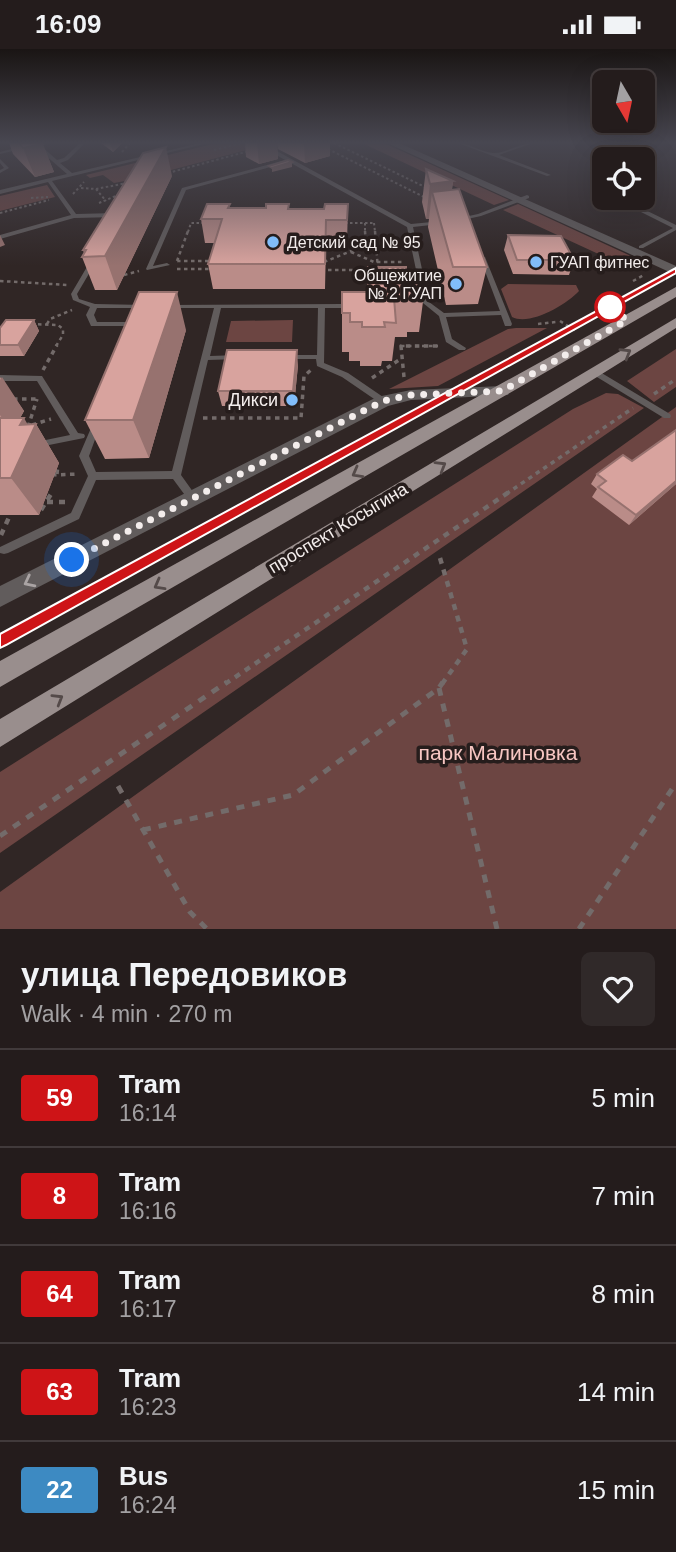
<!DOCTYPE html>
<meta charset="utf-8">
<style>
:root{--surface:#241c1c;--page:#302929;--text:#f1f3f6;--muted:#a3a1a3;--line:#413a3b}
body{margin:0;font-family:Arial,sans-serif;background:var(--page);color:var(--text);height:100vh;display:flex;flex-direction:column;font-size:26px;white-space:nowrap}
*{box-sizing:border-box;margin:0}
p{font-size:23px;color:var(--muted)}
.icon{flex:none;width:38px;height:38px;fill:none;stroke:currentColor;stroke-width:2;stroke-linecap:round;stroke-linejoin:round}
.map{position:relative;height:880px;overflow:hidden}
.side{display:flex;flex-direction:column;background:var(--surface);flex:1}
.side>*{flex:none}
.badge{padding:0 14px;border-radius:5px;font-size:24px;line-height:46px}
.needle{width:46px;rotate:171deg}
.buttons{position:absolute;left:592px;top:21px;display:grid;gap:14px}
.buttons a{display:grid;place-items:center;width:63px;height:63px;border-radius:10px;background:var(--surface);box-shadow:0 7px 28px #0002,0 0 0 2px var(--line);font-size:35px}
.you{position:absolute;width:35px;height:35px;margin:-18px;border:5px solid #fff;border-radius:50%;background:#1a73e8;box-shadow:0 0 0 10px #1a73e833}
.map>.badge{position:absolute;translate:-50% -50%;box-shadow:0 0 0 4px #fff}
.round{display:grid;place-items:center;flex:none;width:74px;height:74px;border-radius:10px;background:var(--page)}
.overview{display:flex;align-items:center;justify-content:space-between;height:119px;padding:0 21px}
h1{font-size:33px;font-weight:600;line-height:52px}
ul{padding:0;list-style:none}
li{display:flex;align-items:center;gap:21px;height:98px;padding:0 21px;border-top:2px solid var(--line)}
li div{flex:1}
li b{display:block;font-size:26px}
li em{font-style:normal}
li .badge{min-width:77px;font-weight:700;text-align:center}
.status{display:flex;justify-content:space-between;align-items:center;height:49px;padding:0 35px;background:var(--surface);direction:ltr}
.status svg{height:19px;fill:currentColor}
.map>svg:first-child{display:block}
.green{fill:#6c4542}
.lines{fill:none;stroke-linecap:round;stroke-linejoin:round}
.path-far4{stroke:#736b6a;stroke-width:2;stroke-dasharray:2.5 2.5;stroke-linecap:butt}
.path-far3{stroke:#736b6a;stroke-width:2.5;stroke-dasharray:3.5 3.5;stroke-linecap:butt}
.path-far2{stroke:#736b6a;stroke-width:3.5;stroke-dasharray:4.5 4.5;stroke-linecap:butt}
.path-far1{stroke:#736b6a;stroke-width:4.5;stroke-dasharray:6 6;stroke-linecap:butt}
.path{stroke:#736b6a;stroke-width:5;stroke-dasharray:8 8;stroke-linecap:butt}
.service{fill:#615c5c;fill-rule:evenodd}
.minor{fill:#615c5c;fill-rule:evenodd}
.tertiary{fill:#615c5c;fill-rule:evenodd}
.primary{fill:#998e8d;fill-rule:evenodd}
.tram{stroke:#a09897;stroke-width:2}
.wall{fill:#ba8c88}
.shaded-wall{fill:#97726f}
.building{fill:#d8a39e;stroke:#97726f;stroke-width:2}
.oneway{stroke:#544a49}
.oneway2{stroke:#aaa4a4}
.line{fill:#ce1417;stroke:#fff;stroke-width:2}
.walk{stroke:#f3edec;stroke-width:7;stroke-dasharray:0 12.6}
.poi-dot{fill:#81bdfa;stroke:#261d1c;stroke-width:2.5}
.stop-dot{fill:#fff;stroke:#ce1417;stroke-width:3.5}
.labels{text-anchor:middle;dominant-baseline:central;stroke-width:7;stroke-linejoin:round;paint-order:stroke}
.far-poi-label{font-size:16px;fill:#f3edec;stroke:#261d1c;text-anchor:start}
.poi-label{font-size:18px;fill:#f3edec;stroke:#261d1c;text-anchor:end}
.street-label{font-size:18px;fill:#f3edec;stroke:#261d1c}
.near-park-label{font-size:21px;fill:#f7c6c2;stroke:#261d1c}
</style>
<div class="status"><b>16:09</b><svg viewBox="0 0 49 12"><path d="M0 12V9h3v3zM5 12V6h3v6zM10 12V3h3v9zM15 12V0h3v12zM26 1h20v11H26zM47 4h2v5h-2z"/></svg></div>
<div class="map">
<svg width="676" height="880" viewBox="0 0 676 880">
<rect width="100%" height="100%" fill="#302625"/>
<path class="green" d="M217 94H251L258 98 141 129 114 134 103 126 90 129 86 126Z
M362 94H384L509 151 494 156Z
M47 136 55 148 0 162V147Z
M518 155 633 208 618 214 503 161Z
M508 235 576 236 579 242C566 256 530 277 512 268L501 240Z
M293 271 292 293H226L231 272Z
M516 279H547L438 337 389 340 508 280Z
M676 300V338L654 353 627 332Z
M606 344 618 345 644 359 0 804V723L573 360Z
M676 358V880H0V843Z"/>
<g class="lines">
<path class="path-far4" d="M334 94 427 139
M328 100 424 148
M214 101 242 94
M122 103 130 94
M168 124 249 102
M81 139 96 140 127 134
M96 140 106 152
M73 145 84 133
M31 149 48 148
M99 154 118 146
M0 164 49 151
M345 174H373
M365 174V183
M374 174 375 183
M188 183 191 174H205"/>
<path class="path-far3" d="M375 182 378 221
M351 203 374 213H404
M177 212H211
M177 212 188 182
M324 213 366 196 365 182
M177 220H212
M321 221H373
M124 226 139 222
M0 232 68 236
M633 232 644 226
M560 272 576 282
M31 275 58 276 63 280V286L56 297
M47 275 50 270 72 261
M538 275 556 273
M401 297H438"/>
<path class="path-far2" d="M43 321 57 296
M404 328 401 297H438
M372 329 402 309
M654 345 676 330
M13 350H37
M203 369H301L304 327 311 321
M32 376 51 370
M28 378 37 350
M57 425 58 416
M52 426 78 425
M506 445 633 359"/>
<path class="path-far1" d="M47 453H66
M41 461 51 445H48
M1 486 10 466
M440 509 467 600 442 635
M225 635 509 443"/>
<path class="path" d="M439 639 497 880
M118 737 190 863 207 880
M143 781 293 746 439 639 443 633
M0 787 227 633
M579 880 676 734"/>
<path class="service" d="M80 94H85L68 111 60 114 72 124 200 94H208L52 132 76 165 116 164 119 166 116 168 74 169 0 190V186L71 166 48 133 0 145V141L67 125 36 98V96H40L57 111 64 109Z
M256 94H262L411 175 442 172 443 173 440 175 413 178 429 253 444 264 500 262 480 209 485 208 512 275 511 277H505L501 266 446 268 452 290 466 299 465 301H459L446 293 439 267 423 254 407 178 289 113 186 141 153 217 167 214 170 216 147 221 146 220 182 139 285 111Z
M458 94C470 94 480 103 493 104 504 105 520 94 533 94L499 106 551 126 547 127Z
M23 97 25 99 0 105V103Z
M0 110 9 119 0 124V121L4 119 0 114Z
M527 146 529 147V149L481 167 458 172 455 170 478 165Z
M623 152H627L676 176V181L643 199H639V197L673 179 623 154Z
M94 209 97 211 77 245 79 250 95 255 145 256V258L143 259H97L94 266 97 273H140V277H91L86 266 90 258 73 251 71 245 91 211Z
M353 253 355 254V256L342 259H325L324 314 348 324 386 350 387 352 386 354H380L342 328 317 317 316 310H282L281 308 285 306H317L318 259H221L210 307 239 306 243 308 239 310 208 311 181 426 196 447 198 450 196 453H190L173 430 96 431 79 470 8 504 4 505 0 504V498L71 464 88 427 79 407 94 372H100L101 374 89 407 96 423 172 422 214 259H169L167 258V256L342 255Z
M595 320 670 365 671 367 670 369H664L592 325V321Z
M0 326 42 327 78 384 84 385 85 387 84 389 34 399 31 398 30 396 31 394 70 386 37 332H0Z"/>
<path class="minor" d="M502 337 510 342 508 346 411 351 388 357 0 558V537L377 348 411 341Z"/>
<path class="tertiary" d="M387 94H399L676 217V226Z"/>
<path class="primary" d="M676 238V248L0 638V612Z
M676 269V279L0 698V670Z"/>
<path class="tram" d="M0 591 676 222"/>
</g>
<path class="wall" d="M9 94H42L54 123 35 128 13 105Z
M101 94H122L113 103Z
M245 94H277L278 110 259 115 246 108Z
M277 94H330V107L305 114 278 100Z
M426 120 453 132 452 141 487 218 478 255 446 256 428 178 429 170H426L422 153Z
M172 127 117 241H95L82 208 84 204 83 201Z
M348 155 347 195H326L325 240H213L208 215 215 194H205L201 170 231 159 324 160Z
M508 186 574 211 569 226 513 225 504 201Z
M368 218 406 221 417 229 424 245 419 283H407V288H395L392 312H382L381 317H360V312H349V303H342V243H367Z
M34 271 39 282 24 307H0V279Z
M186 281 149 409 105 410 85 371Z
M298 316 294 357H222L218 342Z
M0 328 24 362 20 369 28 376 36 375 59 414 39 466H0Z
M632 412 676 435 629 476 592 448 597 440 591 435 597 425Z"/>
<path class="shaded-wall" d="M110 94H122L113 103Z
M257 94H277L278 110 259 115Z
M304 94H330V107L305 114Z
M43 95 54 123 35 128 23 99Z
M166 98 172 127 117 241 105 207Z
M292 113V118L272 123V119Z
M453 132 448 167 432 143 429 170H426L430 135Z
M0 186 5 196 0 198Z
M177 243 186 281 149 409 133 371Z
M34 271 39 282 24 307 18 296Z
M297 301 298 316 294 357 293 342Z
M2 328 24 362 12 384 0 366V331Z
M24 369 32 383 36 375 59 414 39 466 11 429 20 376Z
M676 432V435L629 476 636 466Z"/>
<path class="building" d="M19 94H42L43 95 23 99Z
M166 98 105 207 82 208 86 201H83L143 104Z
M288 111 292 113 272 119 269 117Z
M426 120 453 132 430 135Z
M459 140 487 218H453L432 143Z
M207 155H230L228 159H266V155H289L288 160H324L325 155H348L347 171H326L325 215H208L222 170H201Z
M508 186 561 187 574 211H517Z
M368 218H406V221H416L417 229H421L424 245H411V250L394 249 396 274 384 273 385 278H362V273H350V264H342V243H370Z
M139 243H177L133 371H85Z
M6 271H34L18 296H0V279Z
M227 301H297L293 342H218Z
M0 369H24L20 376 36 375 11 429H0Z
M676 381V432L636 466 598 438 606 432 597 425 623 406 632 412Z"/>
<defs><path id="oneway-chevron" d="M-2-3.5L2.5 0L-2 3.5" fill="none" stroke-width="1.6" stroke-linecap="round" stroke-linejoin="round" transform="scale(1.75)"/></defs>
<g class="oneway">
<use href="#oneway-chevron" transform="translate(626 304) rotate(-31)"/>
<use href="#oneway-chevron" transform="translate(441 417) rotate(-31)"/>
<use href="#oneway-chevron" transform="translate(357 424) rotate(151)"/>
<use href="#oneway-chevron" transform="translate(159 536) rotate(151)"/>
<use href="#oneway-chevron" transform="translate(58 650) rotate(-31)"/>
</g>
<use class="oneway2" href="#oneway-chevron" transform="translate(29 533) rotate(153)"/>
<linearGradient id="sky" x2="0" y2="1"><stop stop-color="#1a1514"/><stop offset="0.43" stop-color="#484751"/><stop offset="1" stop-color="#484751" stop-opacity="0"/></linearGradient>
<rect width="676" height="217" fill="url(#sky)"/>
<path class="line" d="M676 219V224L6 596 0 599V585Z"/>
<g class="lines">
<path class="walk" d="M72 511 383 352 411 346 502 342 627 271 610 258"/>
</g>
<g class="poi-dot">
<circle cx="273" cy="193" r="7"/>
<circle cx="536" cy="213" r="7"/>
<circle cx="456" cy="235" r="7"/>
<circle cx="292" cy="351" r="7"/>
</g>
<circle class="stop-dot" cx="610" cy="258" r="14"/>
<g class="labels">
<g class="far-poi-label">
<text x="287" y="193">Детский сад № 95</text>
<text x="550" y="213">ГУАП фитнес</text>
<text x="442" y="226" text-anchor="end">Общежитие<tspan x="442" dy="18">№ 2 ГУАП</tspan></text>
</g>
<g class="poi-label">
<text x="278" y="351">Дикси</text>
</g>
<g class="street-label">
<text transform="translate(338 479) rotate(-31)">проспект Косыгина</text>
</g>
<g class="near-park-label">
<text x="498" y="703">парк Малиновка</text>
</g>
</g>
</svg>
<div class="buttons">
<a><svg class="needle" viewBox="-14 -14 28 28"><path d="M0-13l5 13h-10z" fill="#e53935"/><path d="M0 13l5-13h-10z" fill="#a3a1a3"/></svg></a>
<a><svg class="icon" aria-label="locate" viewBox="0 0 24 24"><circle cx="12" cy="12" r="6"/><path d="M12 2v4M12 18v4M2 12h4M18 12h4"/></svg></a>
</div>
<div class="you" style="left:72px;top:511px"></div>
</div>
<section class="side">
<div class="overview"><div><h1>улица Передовиков</h1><p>Walk · 4 min · 270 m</p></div><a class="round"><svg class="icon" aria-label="heart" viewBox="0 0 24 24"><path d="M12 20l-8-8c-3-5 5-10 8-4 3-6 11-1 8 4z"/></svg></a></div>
<ul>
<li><span class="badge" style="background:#ce1417;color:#fff">59</span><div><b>Tram</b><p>16:14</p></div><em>5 min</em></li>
<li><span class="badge" style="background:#ce1417;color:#fff">8</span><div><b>Tram</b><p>16:16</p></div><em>7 min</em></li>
<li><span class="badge" style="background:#ce1417;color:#fff">64</span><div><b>Tram</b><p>16:17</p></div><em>8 min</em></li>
<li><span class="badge" style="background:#ce1417;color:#fff">63</span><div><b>Tram</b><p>16:23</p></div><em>14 min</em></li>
<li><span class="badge" style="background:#3d8ac2;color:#fff">22</span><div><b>Bus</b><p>16:24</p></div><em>15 min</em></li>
</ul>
</section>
